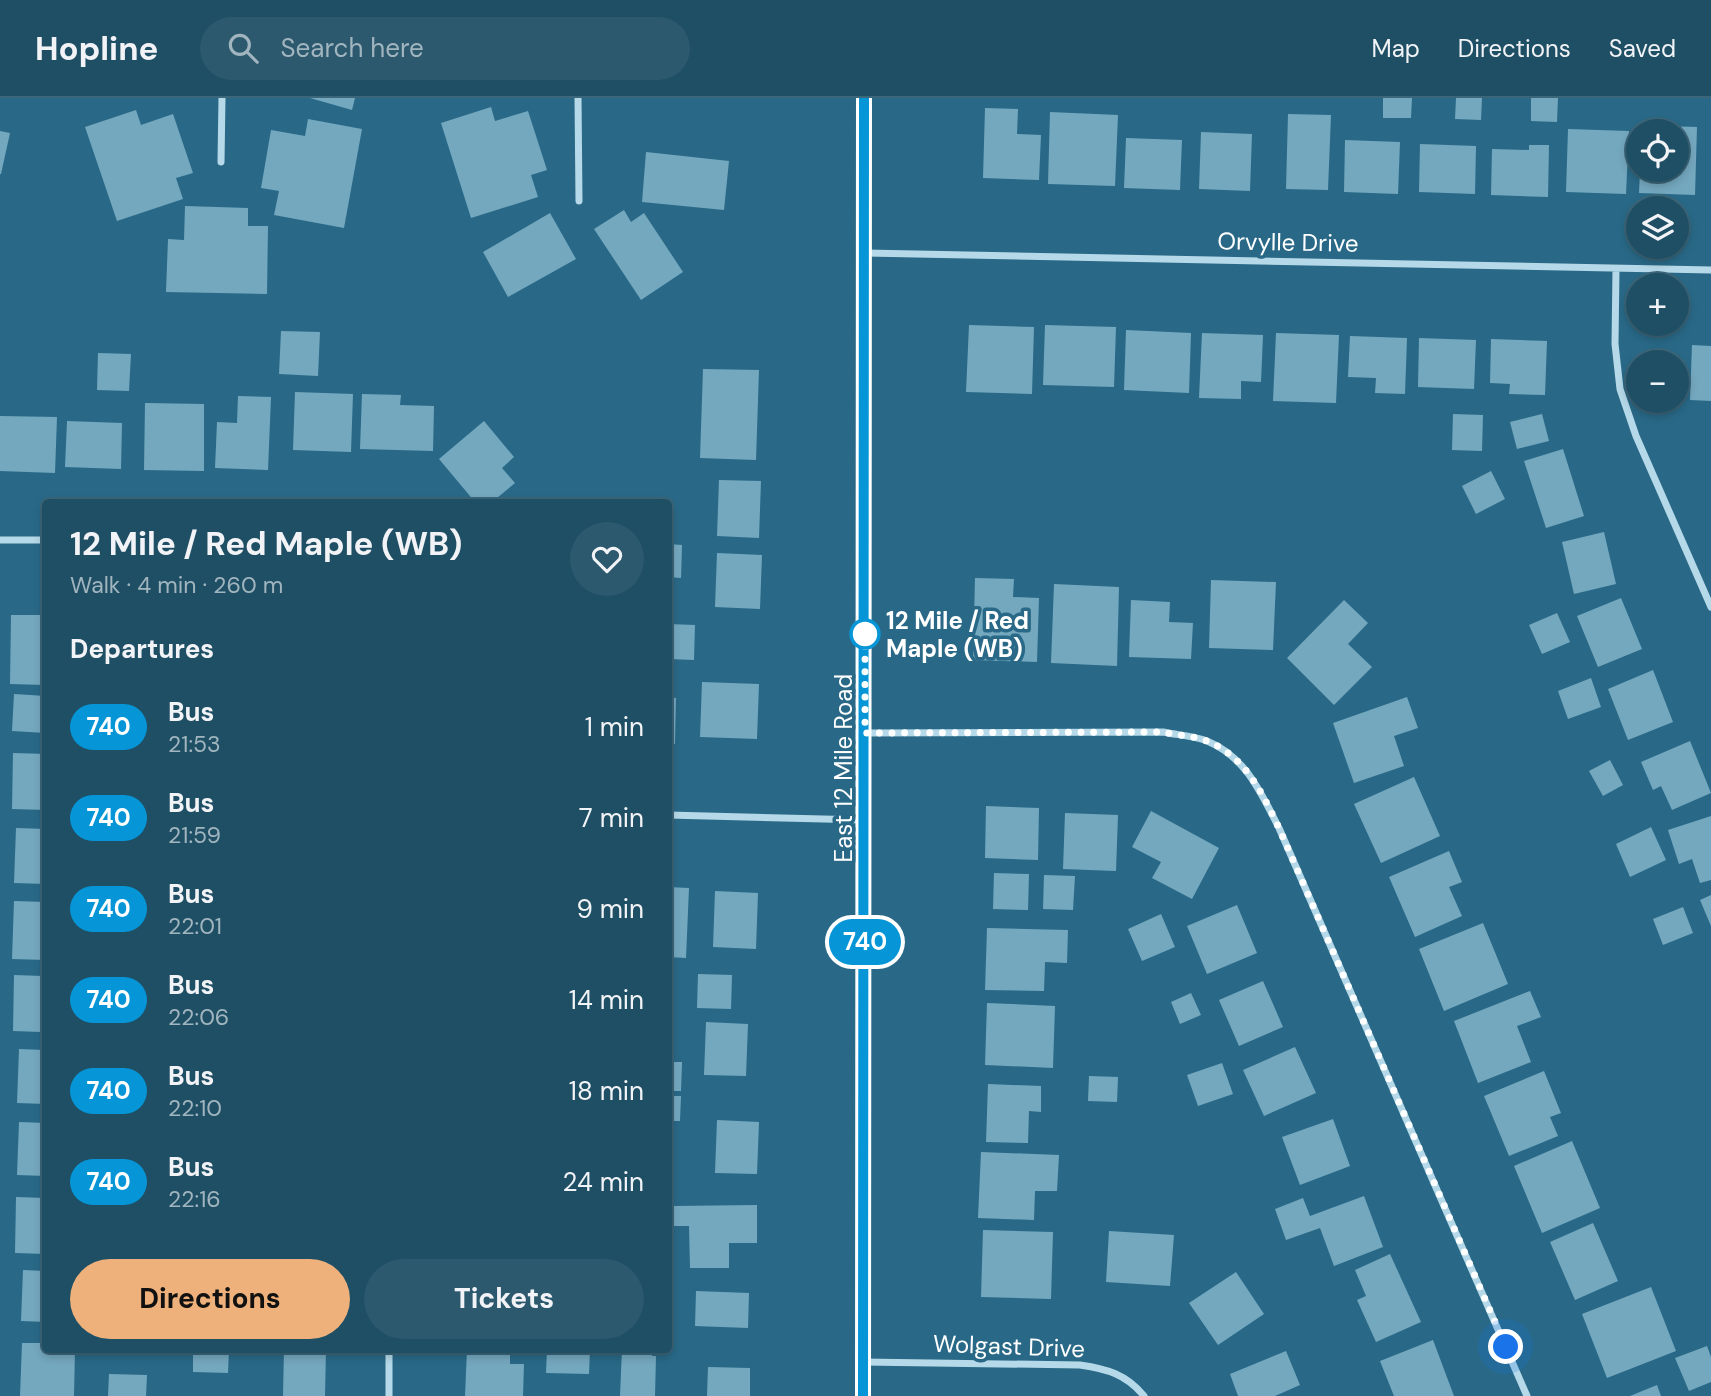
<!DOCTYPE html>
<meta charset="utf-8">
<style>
:root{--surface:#1f4f65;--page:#2c596e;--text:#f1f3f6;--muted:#a1b5bf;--line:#3c6679;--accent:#efb17b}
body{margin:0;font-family:"DM Sans",sans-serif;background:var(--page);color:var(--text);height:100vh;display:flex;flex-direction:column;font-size:26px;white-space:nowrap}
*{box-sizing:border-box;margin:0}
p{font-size:23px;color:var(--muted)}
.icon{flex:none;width:38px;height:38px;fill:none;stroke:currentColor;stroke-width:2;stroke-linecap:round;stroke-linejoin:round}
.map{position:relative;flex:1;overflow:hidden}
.side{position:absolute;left:42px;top:401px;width:630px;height:854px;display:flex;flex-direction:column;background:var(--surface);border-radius:7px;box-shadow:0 4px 10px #0003,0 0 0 2px var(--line)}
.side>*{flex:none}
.badge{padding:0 14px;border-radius:23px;font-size:24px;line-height:46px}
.controls{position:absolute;left:1626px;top:21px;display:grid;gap:14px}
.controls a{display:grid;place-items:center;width:63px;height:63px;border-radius:50%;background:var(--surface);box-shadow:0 4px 10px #0003,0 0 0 2px var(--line);font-size:35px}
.you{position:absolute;width:35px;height:35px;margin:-18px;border:5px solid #fff;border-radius:50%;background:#1a73e8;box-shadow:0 0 0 10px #1a73e833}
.map>.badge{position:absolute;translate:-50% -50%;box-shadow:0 0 0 4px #fff}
h2{padding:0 28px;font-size:26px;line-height:63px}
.round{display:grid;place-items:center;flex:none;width:74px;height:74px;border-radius:37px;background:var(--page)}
.head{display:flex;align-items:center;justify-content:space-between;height:119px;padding:0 28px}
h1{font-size:33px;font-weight:700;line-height:52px}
.primary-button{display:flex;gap:14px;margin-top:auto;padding:14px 28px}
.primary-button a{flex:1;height:80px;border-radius:42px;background:var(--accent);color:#111;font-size:28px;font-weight:700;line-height:80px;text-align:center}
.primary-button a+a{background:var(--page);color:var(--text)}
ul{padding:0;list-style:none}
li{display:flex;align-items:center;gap:21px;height:91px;padding:0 28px}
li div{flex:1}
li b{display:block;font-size:26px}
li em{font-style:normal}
li .badge{min-width:77px;font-weight:700;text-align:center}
header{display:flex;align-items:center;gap:42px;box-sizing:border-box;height:98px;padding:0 35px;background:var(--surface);border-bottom:2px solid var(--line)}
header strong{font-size:33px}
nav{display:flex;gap:38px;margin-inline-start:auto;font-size:24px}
.search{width:490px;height:63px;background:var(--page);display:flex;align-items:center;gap:18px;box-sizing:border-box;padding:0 24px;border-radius:38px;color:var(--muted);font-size:26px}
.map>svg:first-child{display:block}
.building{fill:#74a8bf}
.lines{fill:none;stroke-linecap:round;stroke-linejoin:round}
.minor{stroke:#b5d9e8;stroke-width:7}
.secondary{stroke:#deeff7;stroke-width:14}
.line-casing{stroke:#fff;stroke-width:16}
.line{stroke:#0696d7;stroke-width:10}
.walk{stroke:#fff;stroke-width:7;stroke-dasharray:0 12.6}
.stop-dot{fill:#fff;stroke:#0696d7;stroke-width:3.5}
.labels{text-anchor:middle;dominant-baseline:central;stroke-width:7;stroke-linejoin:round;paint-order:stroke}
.street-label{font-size:24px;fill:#fff;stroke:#296987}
.stop-label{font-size:24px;font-weight:bold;fill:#fff;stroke:#296987;text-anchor:start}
</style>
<header>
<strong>Hopline</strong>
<div class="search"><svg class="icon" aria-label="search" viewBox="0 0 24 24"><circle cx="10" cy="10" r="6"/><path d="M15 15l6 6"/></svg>Search here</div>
<nav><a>Map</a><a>Directions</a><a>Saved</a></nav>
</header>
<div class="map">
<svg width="1711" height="1298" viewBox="0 0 1711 1298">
<rect width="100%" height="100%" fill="#296987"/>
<path class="building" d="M310 0H355L352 12Z
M1383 0H1412L1411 20H1383Z
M1456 0H1482L1481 22 1455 21Z
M1531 0H1558L1557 24 1531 23Z
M491 9 495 23 528 13 547 72 531 77 538 99 471 120 441 25Z
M985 10 1018 11 1017 36 1041 37 1039 82 983 80Z
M136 12 141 27 173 16 193 75 176 80 183 101 117 123 85 29Z
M1050 14 1118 17 1115 88 1048 86Z
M1288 16 1331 17 1328 92 1286 91Z
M308 21 362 31 344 130 274 117 279 93 261 90 271 32 305 38Z
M1664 28 1697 29 1695 97 1639 95 1640 72H1676V33H1664Z
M1568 31 1629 33 1626 96 1566 94Z
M0 33 10 35 1 76H0Z
M1201 34 1252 36 1250 93 1199 91Z
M1126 40 1182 42 1180 92 1124 90Z
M1345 42 1400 44 1398 96 1344 94Z
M1420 46 1476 48 1475 96 1419 94Z
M1529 47H1549L1548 99 1491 97 1492 51 1529 52Z
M646 54 729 63 724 112 642 104Z
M185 108 248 110V128H268L267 196 166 194 168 141 184 142Z
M624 112 631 124 644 115 683 174 641 202 594 131Z
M550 115 576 161 508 199 483 154Z
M969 227 1034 229 1032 296 966 294Z
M1045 227 1116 229 1114 289 1043 287Z
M1126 232 1191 235 1189 295 1124 292Z
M281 233 320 234 318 278 279 276Z
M1202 235 1263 237 1261 284 1241 283V301L1199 300Z
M1276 235 1339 237 1336 305 1273 303Z
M1350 238 1407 240 1405 296 1375 295 1376 280 1348 279Z
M1419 240 1476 242 1474 291 1418 289Z
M1491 241 1547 243 1545 297 1509 296 1510 286 1490 285Z
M1692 247 1711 248V303L1690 302Z
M98 255 131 256 129 293 97 292Z
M703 271 759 272 756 362 700 360Z
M295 294 353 296 351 354 293 352Z
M362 296 401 297 400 307 434 308 433 353 360 351Z
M238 298 271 299 268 372 215 370 217 324 237 325Z
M145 305 204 306V373L144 372Z
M1453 316 1483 317 1482 353 1452 352Z
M1542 316 1549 343 1517 351 1510 324Z
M0 318 57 319 55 375 0 373Z
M67 323 122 325 121 371 65 369Z
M484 323 514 359 502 370 515 385 492 404H475L439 361Z
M1563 351 1584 418 1546 430 1524 363Z
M1491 373 1505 401 1476 416 1462 388Z
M719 382 761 383 759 440 717 438Z
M1604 434 1616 486 1574 496 1562 444Z
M668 446 682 447 681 480 668 479Z
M717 455 762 457 760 511 715 509Z
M975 480 1014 481 1013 499 1039 500 1037 564 973 562Z
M1211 482 1276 484 1273 552 1209 550Z
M1054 486 1119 489 1117 568 1051 565Z
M1621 500 1642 551 1598 569 1577 518Z
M1131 502 1170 504 1169 524 1193 525 1191 561 1129 559Z
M1344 502 1368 525 1348 546 1372 569 1334 607 1287 560Z
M1557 515 1570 544 1542 556 1529 527Z
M11 517H46L45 587 10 586Z
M668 526 695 527 694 562 668 561Z
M1653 572 1673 624 1628 642 1608 591Z
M1591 580 1601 609 1568 621 1558 593Z
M702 584 759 586 757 641 700 639Z
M14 596 46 598V635L12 633Z
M668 599 676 600 675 646H668Z
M1407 599 1418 630 1394 638 1404 668 1354 685 1333 625Z
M1690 643 1711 695 1672 712 1661 688 1653 692 1641 664Z
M13 655 46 656V712L12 711Z
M1610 662 1623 687 1603 698 1589 673Z
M1414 679 1440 738 1381 765 1354 706Z
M986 708 1039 710 1038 762 985 760Z
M1151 713 1219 750 1192 801 1152 780 1161 764 1132 749Z
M1065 715 1118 717 1116 773 1063 771Z
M1711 718V782L1700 785 1692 761 1679 766 1668 732Z
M1651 729 1666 762 1630 779 1616 746Z
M16 730 46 731V786L14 785Z
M1449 753 1462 784 1449 789 1462 818 1415 839 1389 779Z
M994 775 1029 776 1028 812 993 811Z
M1044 777 1075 778 1073 812 1043 811Z
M668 789 689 790 686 860 668 859Z
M715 793 758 795 756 851 713 849Z
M1711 797V828L1700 802Z
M14 803 46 804V862L12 861Z
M1237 807 1257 855 1207 876 1187 828Z
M1683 809 1693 835 1663 847 1653 821Z
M1161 816 1175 849 1142 863 1128 831Z
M1483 825 1508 886 1444 913 1419 851Z
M987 830 1068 832 1067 865 1045 864 1044 893 985 892Z
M698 876 732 877 731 911 697 910Z
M14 877 43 878 41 934 13 933Z
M1263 883 1283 929 1239 948 1219 902Z
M1530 893 1541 919 1517 928 1531 964 1478 985 1454 923Z
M1191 895 1201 917 1180 926 1171 904Z
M987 905 1055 908 1053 970 985 967Z
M706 924 748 926 746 978 704 977Z
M1295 949 1316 995 1264 1018 1243 972Z
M19 951 46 952V1006L17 1005Z
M668 964H682L681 993H668Z
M1222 965 1233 996 1198 1008 1187 977Z
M1544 973 1561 1015 1550 1019 1558 1038 1509 1058 1484 998Z
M1089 978 1118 979 1117 1004 1088 1003Z
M988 986 1041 988V1014L1029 1013 1028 1045 986 1044Z
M668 998H681L680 1023H668Z
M1333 1021 1350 1068 1300 1087 1282 1039Z
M717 1022 759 1024 757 1076 715 1075Z
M19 1024 46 1025V1078L17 1077Z
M1572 1043 1600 1110 1542 1135 1514 1068Z
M981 1054 1059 1057 1057 1093H1035L1034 1122 978 1120Z
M1364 1098 1383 1149 1334 1168 1320 1130 1286 1142 1275 1111 1303 1100 1310 1118Z
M16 1099 46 1100V1156L15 1155Z
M757 1107V1145H729V1170H690L689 1128H673V1108Z
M1593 1125 1618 1183 1575 1202 1550 1144Z
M983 1132 1053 1134 1051 1201 981 1199Z
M1109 1133 1174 1137 1170 1188 1106 1184Z
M1390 1156 1421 1224 1376 1244 1357 1202 1366 1198 1355 1172Z
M23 1172 46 1173V1224L21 1223Z
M1236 1174 1264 1216 1218 1247 1189 1205Z
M1651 1189 1676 1253 1607 1280 1582 1216Z
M696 1193 749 1195 748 1230 695 1228Z
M1433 1242 1454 1298H1394L1380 1263Z
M22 1245H46V1251H75L74 1298H20Z
M1707 1248 1711 1259V1284L1689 1293 1675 1260Z
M193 1251H229L228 1275 193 1274Z
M284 1251 326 1252 325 1298H283Z
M467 1251H510V1266H524L523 1298H465Z
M547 1251H590L589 1276 546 1275Z
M622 1251H652V1258H656L655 1298H620Z
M1286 1253 1300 1287 1275 1298H1238L1230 1276Z
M708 1269 750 1270V1298H707Z
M109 1276 147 1277 146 1298H108Z
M1657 1287 1661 1298H1630Z"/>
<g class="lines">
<path class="minor" d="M578 0 579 103
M221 64 222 0
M865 155 1711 172
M1616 171 1615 246 1620 291 1636 338 1711 509
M0 442H46
M865 635 1163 634C1177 637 1194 638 1207 643 1246 659 1261 695 1279 730L1527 1298
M668 717 864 722
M389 1251V1298
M863 1264 1080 1267C1107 1271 1126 1276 1144 1298"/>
<path class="secondary" d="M863 1298 864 0"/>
</g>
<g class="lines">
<defs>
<path id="line" d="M863 1298 864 0"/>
</defs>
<use href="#line" class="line-casing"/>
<use href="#line" class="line"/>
<path class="walk" d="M865 536V635L1163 634C1177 637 1194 638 1207 643 1246 659 1262 695 1279 730L1506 1249"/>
</g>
<circle class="stop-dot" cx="865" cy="536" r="14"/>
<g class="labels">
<g class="street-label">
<text transform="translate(1288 144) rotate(1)">Orvylle Drive</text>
<text transform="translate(843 670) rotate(-90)">East 12 Mile Road</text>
<text transform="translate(1009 1248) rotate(2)">Wolgast Drive</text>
</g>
<g class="stop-label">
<text x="886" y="522">12 Mile / Red<tspan x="886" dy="28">Maple (WB)</tspan></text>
</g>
</g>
</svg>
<div class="controls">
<a><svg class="icon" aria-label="locate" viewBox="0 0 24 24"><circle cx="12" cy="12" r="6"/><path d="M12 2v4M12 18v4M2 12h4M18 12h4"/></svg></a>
<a><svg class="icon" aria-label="layers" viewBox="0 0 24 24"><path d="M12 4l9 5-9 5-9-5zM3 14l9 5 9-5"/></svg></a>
<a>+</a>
<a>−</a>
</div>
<div class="you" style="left:1506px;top:1249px"></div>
<b class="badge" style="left:865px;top:844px;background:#0696d7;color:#fff">740</b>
<section class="side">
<div class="head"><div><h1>12 Mile / Red Maple (WB)</h1><p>Walk · 4 min · 260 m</p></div><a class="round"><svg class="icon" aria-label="heart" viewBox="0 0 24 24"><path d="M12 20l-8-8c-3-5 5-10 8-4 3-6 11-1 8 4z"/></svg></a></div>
<h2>Departures</h2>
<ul>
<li><span class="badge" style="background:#0696d7;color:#fff">740</span><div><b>Bus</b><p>21:53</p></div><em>1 min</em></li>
<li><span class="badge" style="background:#0696d7;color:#fff">740</span><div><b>Bus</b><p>21:59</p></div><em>7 min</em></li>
<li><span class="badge" style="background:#0696d7;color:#fff">740</span><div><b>Bus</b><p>22:01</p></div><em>9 min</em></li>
<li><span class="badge" style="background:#0696d7;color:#fff">740</span><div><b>Bus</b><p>22:06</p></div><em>14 min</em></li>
<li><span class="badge" style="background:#0696d7;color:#fff">740</span><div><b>Bus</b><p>22:10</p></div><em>18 min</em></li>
<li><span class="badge" style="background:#0696d7;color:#fff">740</span><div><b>Bus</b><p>22:16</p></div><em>24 min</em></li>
</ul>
<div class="primary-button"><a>Directions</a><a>Tickets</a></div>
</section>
</div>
